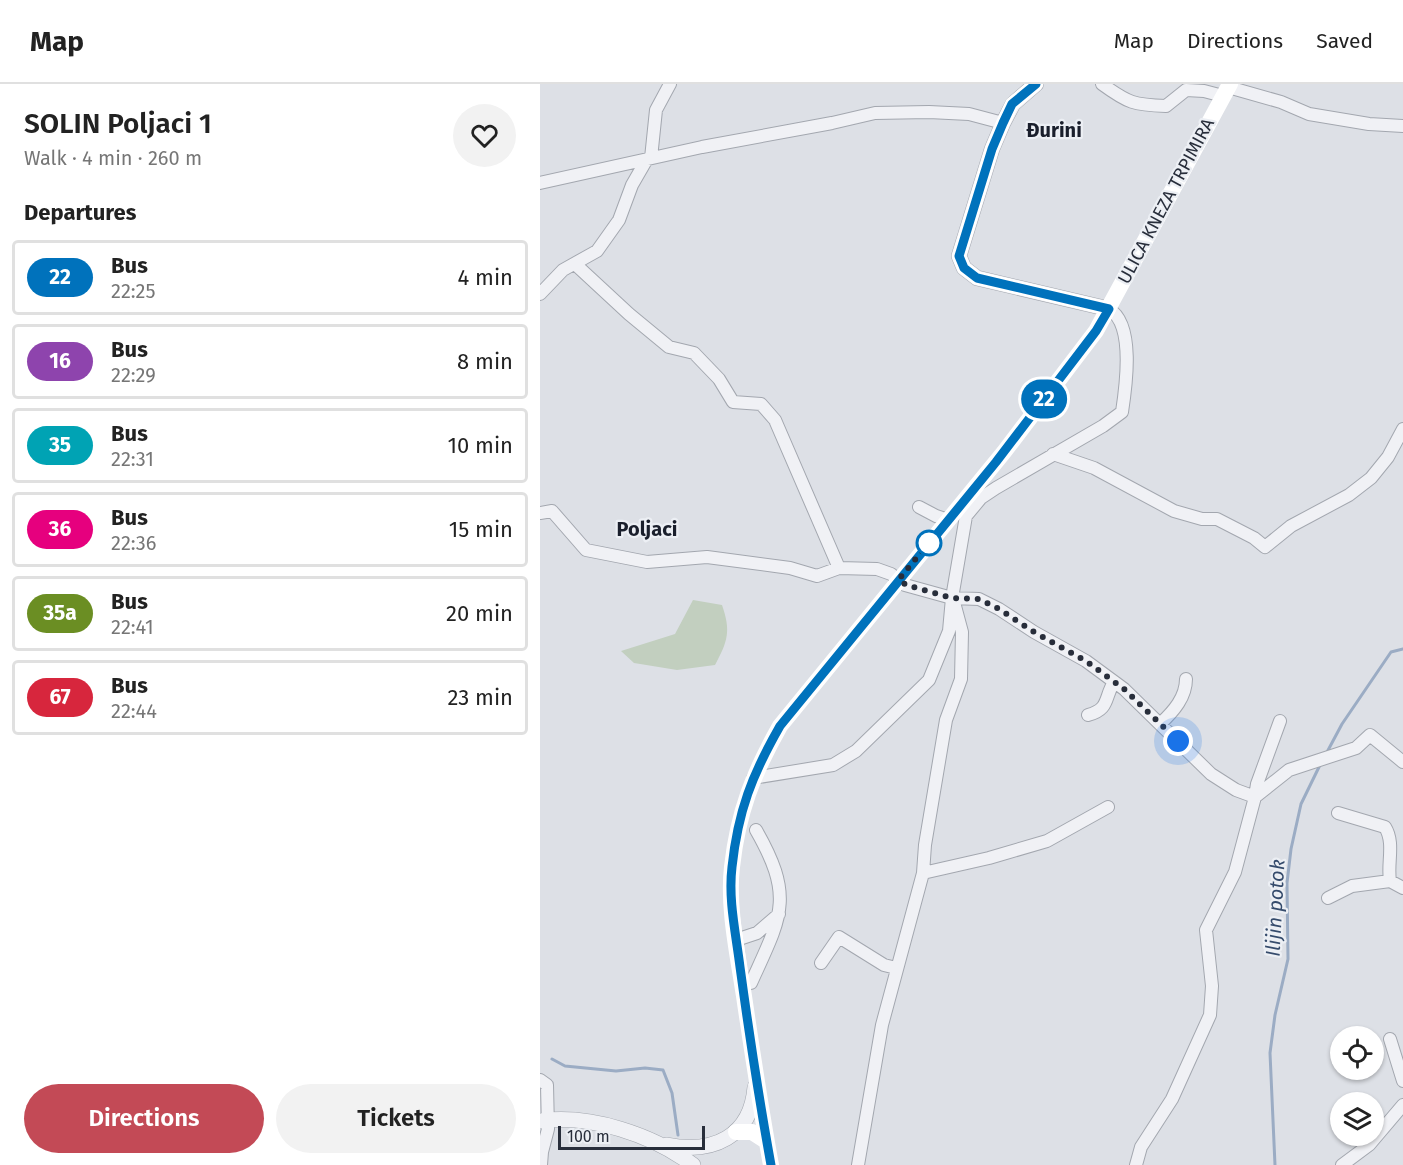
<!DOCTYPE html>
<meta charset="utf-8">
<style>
:root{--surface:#fff;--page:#f2f2f2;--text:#222;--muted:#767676;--line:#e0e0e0;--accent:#c34a56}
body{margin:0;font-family:"Fira Sans",sans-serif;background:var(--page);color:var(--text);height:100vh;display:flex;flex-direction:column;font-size:22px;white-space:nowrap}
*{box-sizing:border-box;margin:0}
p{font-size:20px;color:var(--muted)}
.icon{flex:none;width:33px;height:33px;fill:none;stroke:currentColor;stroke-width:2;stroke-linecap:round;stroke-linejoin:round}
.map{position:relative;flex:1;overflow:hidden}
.panel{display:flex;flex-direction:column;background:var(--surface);width:540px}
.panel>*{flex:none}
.badge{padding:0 12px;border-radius:20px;font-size:21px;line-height:39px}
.controls{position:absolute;left:790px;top:942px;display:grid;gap:12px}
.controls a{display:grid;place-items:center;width:54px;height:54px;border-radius:50%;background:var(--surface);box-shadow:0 2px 4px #0004;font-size:30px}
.scale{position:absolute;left:18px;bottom:15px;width:147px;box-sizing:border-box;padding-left:6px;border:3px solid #282e3b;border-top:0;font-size:16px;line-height:21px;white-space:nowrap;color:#282e3b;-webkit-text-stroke:4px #eceff4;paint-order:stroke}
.you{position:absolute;width:30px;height:30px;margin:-15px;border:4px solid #fff;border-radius:50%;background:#1a73e8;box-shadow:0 0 0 9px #1a73e833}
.map>.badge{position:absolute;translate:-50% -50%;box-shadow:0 0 0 3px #fff}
h2{padding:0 24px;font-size:22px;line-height:54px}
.round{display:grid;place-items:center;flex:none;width:63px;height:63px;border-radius:32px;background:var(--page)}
.overview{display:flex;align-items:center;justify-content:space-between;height:102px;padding:0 24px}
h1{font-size:28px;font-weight:600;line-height:45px}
.action{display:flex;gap:12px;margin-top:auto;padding:12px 24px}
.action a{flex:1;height:69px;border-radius:36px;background:var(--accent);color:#fff;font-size:24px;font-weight:600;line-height:69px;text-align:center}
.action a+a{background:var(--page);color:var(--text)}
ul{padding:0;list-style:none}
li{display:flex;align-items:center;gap:18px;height:75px;margin:0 12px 9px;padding:0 12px;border:3px solid var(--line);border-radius:6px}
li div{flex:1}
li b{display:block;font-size:22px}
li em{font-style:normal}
li .badge{min-width:66px;font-weight:700;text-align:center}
header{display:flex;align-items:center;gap:36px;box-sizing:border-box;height:84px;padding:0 30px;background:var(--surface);border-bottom:2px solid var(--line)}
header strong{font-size:28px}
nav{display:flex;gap:33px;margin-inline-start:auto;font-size:21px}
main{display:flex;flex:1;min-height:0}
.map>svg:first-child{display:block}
.green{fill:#c2cfbf}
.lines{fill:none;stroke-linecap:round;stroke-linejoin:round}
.stream{stroke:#9bacc4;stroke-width:3}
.minor-casing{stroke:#a3a7af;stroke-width:14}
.tertiary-casing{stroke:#a3a7af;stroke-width:16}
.minor{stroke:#f0f1f5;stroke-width:12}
.tertiary{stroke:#f0f1f5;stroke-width:15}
.secondary{stroke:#fff;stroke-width:16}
.line-casing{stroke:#fff;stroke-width:14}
.line{stroke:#0072bc;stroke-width:9}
.walk{stroke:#282e3b;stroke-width:6;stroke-dasharray:0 10.8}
.stop-dot{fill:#fff;stroke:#0072bc;stroke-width:3}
.labels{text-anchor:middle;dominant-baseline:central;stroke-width:4.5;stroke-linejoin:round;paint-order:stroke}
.street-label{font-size:18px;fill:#282e3b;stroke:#eceff4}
.neighbourhood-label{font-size:20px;font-weight:bold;fill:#1a1f2c;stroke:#eceff4}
.water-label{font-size:20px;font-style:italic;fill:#354b6c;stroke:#eceff4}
</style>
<header>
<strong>Map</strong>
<nav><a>Map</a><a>Directions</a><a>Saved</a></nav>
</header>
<main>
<section class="panel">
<div class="overview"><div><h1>SOLIN Poljaci 1</h1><p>Walk · 4 min · 260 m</p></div><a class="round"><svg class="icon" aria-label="heart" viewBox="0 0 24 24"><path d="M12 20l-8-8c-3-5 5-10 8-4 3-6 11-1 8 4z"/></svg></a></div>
<h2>Departures</h2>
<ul>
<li><span class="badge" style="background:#0072bc;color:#fff">22</span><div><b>Bus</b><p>22:25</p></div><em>4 min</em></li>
<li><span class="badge" style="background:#8e44ad;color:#fff">16</span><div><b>Bus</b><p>22:29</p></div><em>8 min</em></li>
<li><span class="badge" style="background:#00a3b4;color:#fff">35</span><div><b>Bus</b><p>22:31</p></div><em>10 min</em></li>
<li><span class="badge" style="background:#e6007e;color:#fff">36</span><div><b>Bus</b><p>22:36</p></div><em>15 min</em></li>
<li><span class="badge" style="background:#6b8e23;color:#fff">35a</span><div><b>Bus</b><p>22:41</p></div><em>20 min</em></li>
<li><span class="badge" style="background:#d7263d;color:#fff">67</span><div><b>Bus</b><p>22:44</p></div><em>23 min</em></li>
</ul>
<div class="action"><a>Directions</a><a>Tickets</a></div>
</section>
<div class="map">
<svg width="863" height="1081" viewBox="0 0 863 1081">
<rect width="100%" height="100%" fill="#dde0e6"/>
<path class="green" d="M153 516 182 521C191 547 188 557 175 581L137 586 94 579 81 567 135 550Z"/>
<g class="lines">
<path class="stream" d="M786 670 802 640 851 568 863 565
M12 975 25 982 76 987 105 984 123 986 132 1009 138 1051
M735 1081 730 969 735 931 748 875 747 799 751 765 761 720 780 681"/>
<defs>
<path id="minor" d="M562 0C588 19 594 21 626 22L646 6 664 7 683 12
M688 3 741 18 769 30 829 40 863 42
M111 74 116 26 130 0
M0 99 162 63 292 39 335 29 389 28 429 30 463 39
M35 180 89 230 129 263 154 269 179 295 193 318 221 320 235 336 299 484 337 485 351 490 365 501 412 514 439 515 459 525 494 548 546 577 584 605 671 690 696 706 715 713
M0 210 23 186 57 167 79 136 92 101 107 75
M513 370 554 384 634 427 662 435H677L714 454 725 463 751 442 809 411 831 394 848 373 863 345
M379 423 396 432 408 436
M0 429 12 427 46 466 107 478 167 473 250 484 277 492 299 484
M548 631C570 625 564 614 574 598
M620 640C634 627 646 613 646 595
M213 694 293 681 316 667 389 596 409 547 412 514 426 432 441 414 456 404 563 342 582 328C586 302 595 240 569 225
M715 713 749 686 816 664 830 651 863 678
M798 729 845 743C855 759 847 779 850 797
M383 789 449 774 507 757 568 723
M788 814 812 802 850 797 863 804
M196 856 217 849 239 830
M281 879 299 853 344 881 356 884
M211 899C241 833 255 814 216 746
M850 955 863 997
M0 996 7 1001 8 1045 2 1068 1 1081
M318 1081 342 941 383 789 385 761 406 636 421 595 422 548 415 522
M596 1081 601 1063 632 1015 670 931 672 902 666 846 695 788 715 713 717 700 740 637
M802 1081 829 1061 863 1021"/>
<path id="tertiary" d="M496 0 473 20 463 39 452 65 419 172 424 184 437 194 569 225
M0 1037C51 1030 113 1051 153 1081
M127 1061C173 1070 211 1053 215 1003"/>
</defs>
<use href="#minor" class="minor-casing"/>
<use href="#tertiary" class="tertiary-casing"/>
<use href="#minor" class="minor"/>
<use href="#tertiary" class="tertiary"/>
<path class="secondary" d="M196 1048H212L226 1057
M231 1081C221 1027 213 973 205 919 199 876 187 825 192 783 198 728 213 690 240 642L464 368 556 247 690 0"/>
</g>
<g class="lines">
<defs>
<path id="line" d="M231 1081C219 1015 209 949 200 883 196 850 188 816 192 783 198 727 212 691 240 642L456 378 556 247 569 225 437 194 424 184 419 172 452 65 463 39 472 20 496 0"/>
</defs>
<use href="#line" class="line-casing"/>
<use href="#line" class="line"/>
<path class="walk" d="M389 459 359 495 366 501 412 514 439 515 459 525 494 548 546 577 584 605 638 657"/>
</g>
<circle class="stop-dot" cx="389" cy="459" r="12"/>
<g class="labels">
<g class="street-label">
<text transform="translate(626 117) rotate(-62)">ULICA KNEZA TRPIMIRA</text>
</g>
<g class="neighbourhood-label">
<text x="514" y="46">Đurini</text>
<text x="107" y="445">Poljaci</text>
</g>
<g class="water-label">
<text transform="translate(735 824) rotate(-87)">Ilijin potok</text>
</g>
</g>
</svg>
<div class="controls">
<a><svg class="icon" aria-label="locate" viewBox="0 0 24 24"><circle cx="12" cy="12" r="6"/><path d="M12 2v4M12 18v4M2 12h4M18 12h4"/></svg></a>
<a><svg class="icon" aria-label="layers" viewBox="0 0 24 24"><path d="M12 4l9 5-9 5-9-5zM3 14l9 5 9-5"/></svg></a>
</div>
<div class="scale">100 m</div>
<div class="you" style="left:638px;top:657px"></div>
<b class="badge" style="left:504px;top:315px;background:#0072bc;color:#fff">22</b>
</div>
</main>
